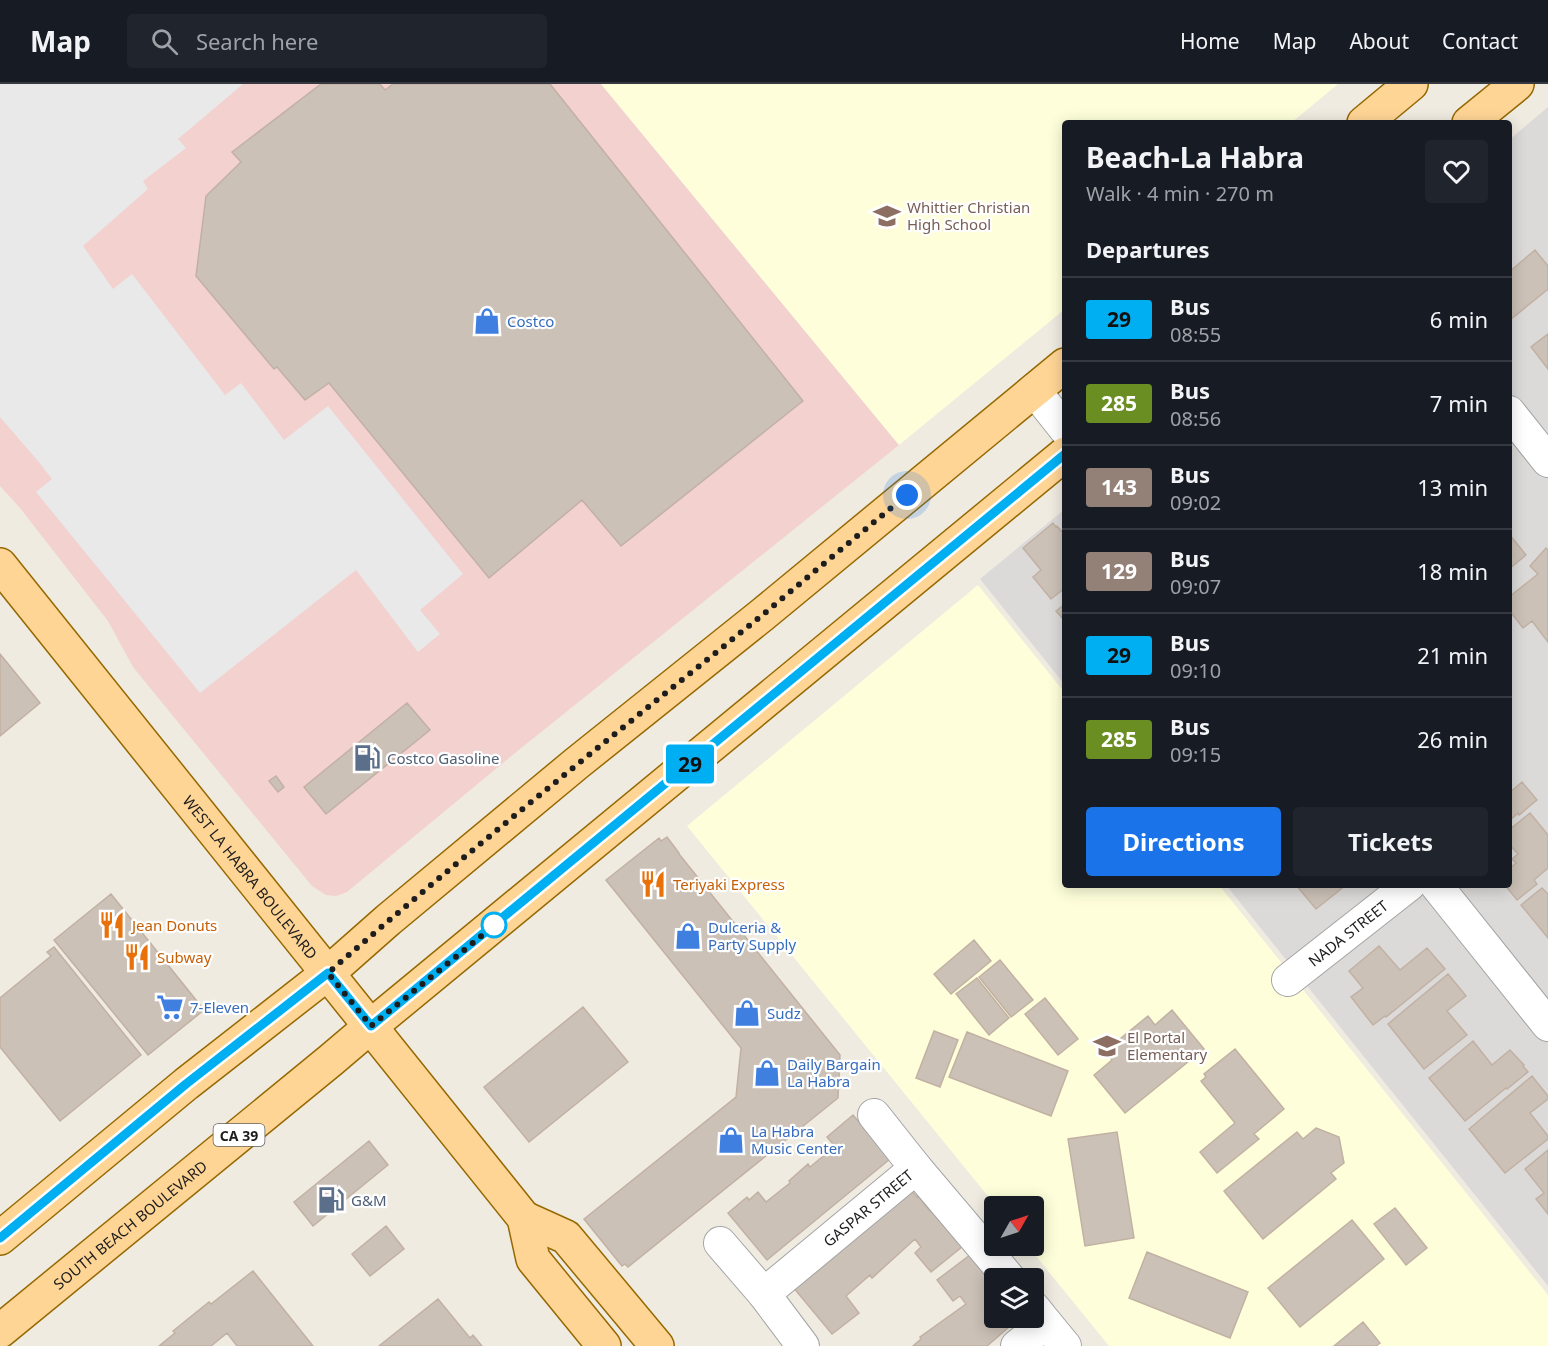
<!DOCTYPE html>
<meta charset="utf-8">
<style>
:root{--surface:#171b24;--page:#20242c;--text:#f1f3f6;--muted:#9ea1a6;--line:#363941;--accent:#1a73e8}
body{margin:0;font-family:"Noto Sans",sans-serif;background:var(--page);color:var(--text);height:100vh;display:flex;flex-direction:column;font-size:22px;white-space:nowrap}
*{box-sizing:border-box;margin:0}
p{font-size:20px;color:var(--muted)}
.icon{flex:none;width:33px;height:33px;fill:none;stroke:currentColor;stroke-width:2;stroke-linecap:round;stroke-linejoin:round}
.map{position:relative;flex:1;overflow:hidden}
.side{position:absolute;left:1062px;top:36px;width:450px;height:768px;display:flex;flex-direction:column;background:var(--surface);border-radius:6px;box-shadow:0 3px 15px #0003}
.side>*{flex:none}
.badge{padding:0 12px;border-radius:4px;font-size:21px;line-height:39px}
.needle{width:39px;rotate:51deg}
.fabs{position:absolute;left:984px;top:1112px;display:grid;gap:12px}
.fabs a{display:grid;place-items:center;width:60px;height:60px;border-radius:6px;background:var(--surface);box-shadow:0 3px 15px #0003;font-size:30px}
.you{position:absolute;width:30px;height:30px;margin:-15px;border:4px solid #fff;border-radius:50%;background:#1a73e8;box-shadow:0 0 0 9px #1a73e833}
.map>.badge{position:absolute;translate:-50% -50%;box-shadow:0 0 0 3px #fff}
h2{padding:0 24px;font-size:22px;line-height:54px}
.round{display:grid;place-items:center;flex:none;width:63px;height:63px;border-radius:6px;background:var(--page)}
.summary{display:flex;align-items:center;justify-content:space-between;height:102px;padding:0 24px}
h1{font-size:28px;font-weight:700;line-height:45px}
.cta{display:flex;gap:12px;margin-top:auto;padding:12px 24px}
.cta a{flex:1;height:69px;border-radius:6px;background:var(--accent);color:#fff;font-size:24px;font-weight:700;line-height:69px;text-align:center}
.cta a+a{background:var(--page);color:var(--text)}
ul{padding:0;list-style:none}
li{display:flex;align-items:center;gap:18px;height:84px;padding:0 24px;border-top:2px solid var(--line)}
li div{flex:1}
li b{display:block;font-size:22px}
li em{font-style:normal}
li .badge{min-width:66px;font-weight:700;text-align:center}
header{display:flex;align-items:center;gap:36px;box-sizing:border-box;height:84px;padding:0 30px;background:var(--surface);border-bottom:2px solid var(--line)}
header strong{font-size:28px}
nav{display:flex;gap:33px;margin-inline-start:auto;font-size:21px}
.search{width:420px;height:54px;background:var(--page);display:flex;align-items:center;gap:15px;box-sizing:border-box;padding:0 21px;border-radius:6px;color:var(--muted);font-size:22px}
.map>svg:first-child{display:block}
.residential{fill:#dbdad9}
.commercial{fill:#f2d1cf}
.education{fill:#feffda}
.parking{fill:#e9e9e9}
.building{fill:#cbc1b7;stroke:#c2b1a3;stroke-width:1.5}
.lines{fill:none;stroke-linecap:round;stroke-linejoin:round}
.minor-casing{stroke:#a4a4a4;stroke-width:34}
.major-casing{stroke:#956800;stroke-width:36}
.minor{stroke:#fff;stroke-width:32}
.major{stroke:#ffd596;stroke-width:33}
.line-casing{stroke:#fff;stroke-width:14}
.line{stroke:#00aff2;stroke-width:9}
.walk{stroke:#1d1d1d;stroke-width:6;stroke-dasharray:0 10.8}
.stop-dot{fill:#fff;stroke:#00aff2;stroke-width:3}
.labels{text-anchor:middle;dominant-baseline:central;stroke-width:4.5;stroke-linejoin:round;paint-order:stroke}
.shield{fill:#fff;stroke:#616161;stroke-width:1.5}
.shield-label{font-size:14px;font-weight:bold;fill:#1d1d1d}
.education-label{font-size:15px;fill:#785e54;stroke:#fff;text-anchor:start}
.shop-label{font-size:15px;fill:#366cbe;stroke:#fff;text-anchor:start}
.service-label{font-size:15px;fill:#4e5e75;stroke:#fff;text-anchor:start}
.street-label{font-size:15px;fill:#1d1d1d;stroke:#fff}
.food-label{font-size:15px;fill:#c56008;stroke:#fff;text-anchor:start}
</style>
<header>
<strong>Map</strong>
<div class="search"><svg class="icon" aria-label="search" viewBox="0 0 24 24"><circle cx="10" cy="10" r="6"/><path d="M15 15l6 6"/></svg>Search here</div>
<nav><a>Home</a><a>Map</a><a>About</a><a>Contact</a></nav>
</header>
<div class="map">
<svg width="1548" height="1262" viewBox="0 0 1548 1262">
<rect width="100%" height="100%" fill="#efebe1"/>
<path class="residential" d="M1548 23V1202L1226 801H1509V56Z
M1065 425V601L980 495Z"/>
<path class="commercial" d="M0 0H601L899 361 515 669 347 808 336 812 326 811 312 802 133 583 108 537 20 424 0 402Z"/>
<path class="education" d="M601 0H1338L1291 39H1065V225L899 361Z
M978 501 1065 609V801H1219L1548 1211V1262H1109L1027 1161H1034V1122H996L687 742Z"/>
<path class="parking" d="M0 0H243L178 55 186 64 143 97 148 105 83 162 113 205 132 190 225 311 241 299 284 356 328 322 463 490 420 526 440 550 418 568 356 486 200 609 36 408 52 395 38 377 0 333Z"/>
<path class="building" d="M321 0H380L385 6 393 0H550L803 317 621 462 582 416 489 494 329 299 305 316 277 283 274 285 196 192 206 112 241 78 232 68Z
M1535 166 1548 182V205L1510 236 1509 188Z
M1548 250V285L1531 263Z
M1053 439 1056 443 1057 442 1065 451V504L1051 515 1033 493 1041 486 1023 464Z
M1509 450 1526 471 1509 485Z
M1546 464 1548 466V558L1532 537 1523 544 1509 526V513L1538 490 1530 482Z
M1065 520V537L1056 527Z
M0 570 40 619 0 652Z
M407 619 430 646 326 730 304 703Z
M276 692 284 703 278 708 269 697Z
M1522 698 1537 716 1519 731 1518 729 1509 737V709Z
M1530 729 1548 751V784L1534 796 1537 800 1517 816 1505 801H1509V785L1516 779 1512 775 1518 770 1509 760V746Z
M667 753 679 769V770L840 971 838 1014 628 1183 625 1180 622 1182 584 1135 736 1013 741 964 606 796 659 754 661 757Z
M1296 801H1346L1316 825Z
M1542 804 1548 810V854L1521 821Z
M111 810 204 926 148 971 54 856Z
M974 856 991 877 951 910 934 890Z
M1379 862 1400 886 1427 864 1445 885 1386 933 1385 932 1373 941 1351 913 1363 904 1349 887Z
M54 863 141 971 60 1037 0 963V914L51 872 47 868Z
M1000 876 1033 916 1011 933 979 893Z
M1448 890 1466 912 1447 927 1467 951 1424 985 1388 940Z
M977 894 1009 934 989 951 956 910Z
M1045 914 1078 955 1058 971 1025 930Z
M583 923 628 978 529 1058 484 1003Z
M1172 926 1204 965 1125 1029 1094 991 1112 976 1105 967 1148 932 1155 941Z
M934 947 958 956 940 1003 916 994Z
M967 948 1068 987 1051 1032 949 993Z
M1473 957 1492 981 1510 966 1524 981 1523 982 1528 988 1507 1005 1506 1004 1465 1037 1429 994Z
M1235 965 1284 1025 1254 1050 1259 1055 1217 1089 1200 1068 1235 1039 1201 997 1206 993 1204 990Z
M1532 992 1548 1012V1015L1530 1029 1548 1052V1055L1505 1089 1469 1045Z
M853 1031 890 1075 767 1176 728 1129 747 1113 749 1116 758 1108 766 1118 790 1099 789 1097 808 1080 810 1083 832 1065 834 1061 827 1053Z
M1316 1044 1339 1053 1344 1079 1331 1089 1336 1095 1263 1155 1224 1107 1297 1048 1303 1055Z
M1117 1048 1134 1154 1085 1162 1068 1055Z
M369 1057 388 1081 313 1142 294 1118Z
M1548 1066V1130L1536 1115 1544 1109 1525 1085Z
M908 1103 917 1113 918 1112 930 1127 936 1123 963 1162 931 1188 915 1169 921 1163 915 1155 872 1194 870 1191 846 1212 859 1229 832 1250 793 1203Z
M1395 1124 1427 1164 1406 1181 1374 1140Z
M1352 1136 1384 1175 1300 1243 1268 1204Z
M386 1142 404 1165 370 1192 352 1170Z
M1147 1168 1248 1208 1230 1254 1129 1214Z
M970 1171 994 1196V1233H1012L1016 1237 987 1262H913L921 1255 920 1253 966 1220 960 1212 953 1217 937 1196Z
M253 1187 313 1262H237L227 1249 211 1262H159L175 1249 173 1247 209 1218 211 1220Z
M438 1215 470 1254 473 1251 482 1262H379Z
M1363 1238 1380 1259 1376 1262H1334Z"/>
<g class="lines">
<defs>
<g id="minor">
<path d="M1034 306 1065 345"/>
<path d="M1509 328 1548 377"/>
<path d="M1436 801 1548 941"/>
<path id="s1" d="M1288 896 1409 801"/>
<path d="M874 1031 916 1084"/>
<path d="M720 1159 764 1210 803 1262"/>
<path id="s2" d="M764 1210 916 1084 1009 1194"/>
<path d="M1046 1239 1065 1262"/>
<path d="M1017 1262 1046 1239 1034 1224"/>
</g>
<g id="major">
<path d="M1364 39 1411 0"/>
<path d="M1469 39 1517 0"/>
<path id="s3" d="M0 481 524 1134 533 1175 604 1262"/>
<path d="M524 1134 566 1153 657 1262"/>
<path d="M0 1154 186 1000 328 889 388 836 577 679 762 531 1065 281"/>
<path id="s4" d="M0 1247 331 976 371 942 1065 370"/>
</g>
</defs>
<use href="#minor" class="minor-casing"/>
<use href="#major" class="major-casing"/>
<use href="#minor" class="minor"/>
<use href="#major" class="major"/>
</g>
<g class="lines">
<defs>
<path id="line" d="M0 1154 186 1000 328 889 371 942 1065 370"/>
</defs>
<use href="#line" class="line-casing"/>
<use href="#line" class="line"/>
<path class="walk" d="M494 841 496 840 371 942 328 889C469 766 615 650 760 533 809 492 858 451 907 411"/>
</g>
<defs>
<symbol id="school-bare" viewBox="-9 -9 18 18"><path d="M0-5L7-2L0 1L-7-2ZM-4 1L0 2.5L4 1V4Q0 6-4 4Z" fill="#8d6e63" stroke="#fff" stroke-width="2.5" paint-order="stroke"/></symbol>
<symbol id="shop-bare" viewBox="-9 -9 18 18"><path d="M-5-2.5h2.3a2.7 3.5 0 0 1 5.4 0H5L5.5 6h-11ZM-1.5-2.5h3a1.5 2.3 0 0 0-3 0Z" fill="#3f7fe0" stroke="#fff" stroke-width="2.5" paint-order="stroke"/></symbol>
<symbol id="fuel-bare" viewBox="-9 -9 18 18"><path d="M-5.5-6h7V0h2V4h1.3V-2.5L3-4.5l.8-.8L6-3V5H2.5V1h-1V6h-7ZM-4.2-4.7v3.2H.2V-4.7Z" fill="#5c6f8a" stroke="#fff" stroke-width="2.5" paint-order="stroke"/></symbol>
<symbol id="restaurant-bare" viewBox="-9 -9 18 18"><path d="M-5-6h1v4h1v-4h1v4h1v-4h1v5L-1.5 .5V6h-2V.5L-5-1ZM5-6V6H3V1.5H1.5Q1.5-4 5-6Z" fill="#e8710a" stroke="#fff" stroke-width="2.5" paint-order="stroke"/></symbol>
<symbol id="supermarket-bare" viewBox="-9 -9 18 18"><path d="M-6-5.5h2.5l.6 2H6L4.5 2H-2.5L-4.4-4H-6ZM-1.5 3.2a1.3 1.3 0 1 0 .1 0ZM3 3.2a1.3 1.3 0 1 0 .1 0Z" fill="#3f7fe0" stroke="#fff" stroke-width="2.5" paint-order="stroke"/></symbol>
</defs>
<g fill-rule="evenodd">
<use href="#school-bare" x="868" y="113" width="38" height="38"/>
<use href="#shop-bare" x="468" y="218" width="38" height="38"/>
<use href="#fuel-bare" x="348" y="655" width="38" height="38"/>
<use href="#restaurant-bare" x="634" y="781" width="38" height="38"/>
<use href="#restaurant-bare" x="93" y="822" width="38" height="38"/>
<use href="#shop-bare" x="669" y="833" width="38" height="38"/>
<use href="#restaurant-bare" x="118" y="854" width="38" height="38"/>
<use href="#supermarket-bare" x="151" y="904" width="38" height="38"/>
<use href="#shop-bare" x="728" y="910" width="38" height="38"/>
<use href="#school-bare" x="1088" y="943" width="38" height="38"/>
<use href="#shop-bare" x="748" y="970" width="38" height="38"/>
<use href="#shop-bare" x="712" y="1037" width="38" height="38"/>
<use href="#fuel-bare" x="312" y="1097" width="38" height="38"/>
</g>
<circle class="stop-dot" cx="494" cy="841" r="12"/>
<g class="labels">
<rect class="shield" x="213.5" y="1040" width="51" height="22" rx="4.5"/>
<g class="shield-label">
<text x="239" y="1051">CA 39</text>
</g>
<g class="education-label">
<text x="907" y="123">Whittier Christian<tspan x="907" dy="17">High School</tspan></text>
<text x="1127" y="953">El Portal<tspan x="1127" dy="17">Elementary</tspan></text>
</g>
<g class="shop-label">
<text x="507" y="237">Costco</text>
<text x="708" y="843">Dulceria &amp;<tspan x="708" dy="17">Party Supply</tspan></text>
<text x="190" y="923">7-Eleven</text>
<text x="767" y="929">Sudz</text>
<text x="787" y="980">Daily Bargain<tspan x="787" dy="17">La Habra</tspan></text>
<text x="751" y="1047">La Habra<tspan x="751" dy="17">Music Center</tspan></text>
</g>
<g class="service-label">
<text x="387" y="674">Costco Gasoline</text>
<text x="351" y="1116">G&amp;M</text>
</g>
<g class="street-label">
<text stroke="none"><textPath href="#s3" startOffset="400">WEST LA HABRA BOULEVARD</textPath></text>
<text stroke="none"><textPath href="#s1" startOffset="76">NADA STREET</textPath></text>
<text stroke="none"><textPath href="#s2" startOffset="135">GASPAR STREET</textPath></text>
<text stroke="none"><textPath href="#s4" startOffset="168">SOUTH BEACH BOULEVARD</textPath></text>
</g>
<g class="food-label">
<text x="673" y="800">Teriyaki Express</text>
<text x="132" y="841">Jean Donuts</text>
<text x="157" y="873">Subway</text>
</g>
</g>
</svg>
<div class="fabs">
<a><svg class="needle" viewBox="-14 -14 28 28"><path d="M0-13l5 13h-10z" fill="#e53935"/><path d="M0 13l5-13h-10z" fill="#9ea1a6"/></svg></a>
<a><svg class="icon" aria-label="layers" viewBox="0 0 24 24"><path d="M12 4l9 5-9 5-9-5zM3 14l9 5 9-5"/></svg></a>
</div>
<div class="you" style="left:907px;top:411px"></div>
<b class="badge" style="left:690px;top:680px;background:#00aff2;color:#111">29</b>
<section class="side">
<div class="summary"><div><h1>Beach-La Habra</h1><p>Walk · 4 min · 270 m</p></div><a class="round"><svg class="icon" aria-label="heart" viewBox="0 0 24 24"><path d="M12 20l-8-8c-3-5 5-10 8-4 3-6 11-1 8 4z"/></svg></a></div>
<h2>Departures</h2>
<ul>
<li><span class="badge" style="background:#00aff2;color:#111">29</span><div><b>Bus</b><p>08:55</p></div><em>6 min</em></li>
<li><span class="badge" style="background:#6b8e23;color:#fff">285</span><div><b>Bus</b><p>08:56</p></div><em>7 min</em></li>
<li><span class="badge" style="background:#938177;color:#fff">143</span><div><b>Bus</b><p>09:02</p></div><em>13 min</em></li>
<li><span class="badge" style="background:#938177;color:#fff">129</span><div><b>Bus</b><p>09:07</p></div><em>18 min</em></li>
<li><span class="badge" style="background:#00aff2;color:#111">29</span><div><b>Bus</b><p>09:10</p></div><em>21 min</em></li>
<li><span class="badge" style="background:#6b8e23;color:#fff">285</span><div><b>Bus</b><p>09:15</p></div><em>26 min</em></li>
</ul>
<div class="cta"><a>Directions</a><a>Tickets</a></div>
</section>
</div>
